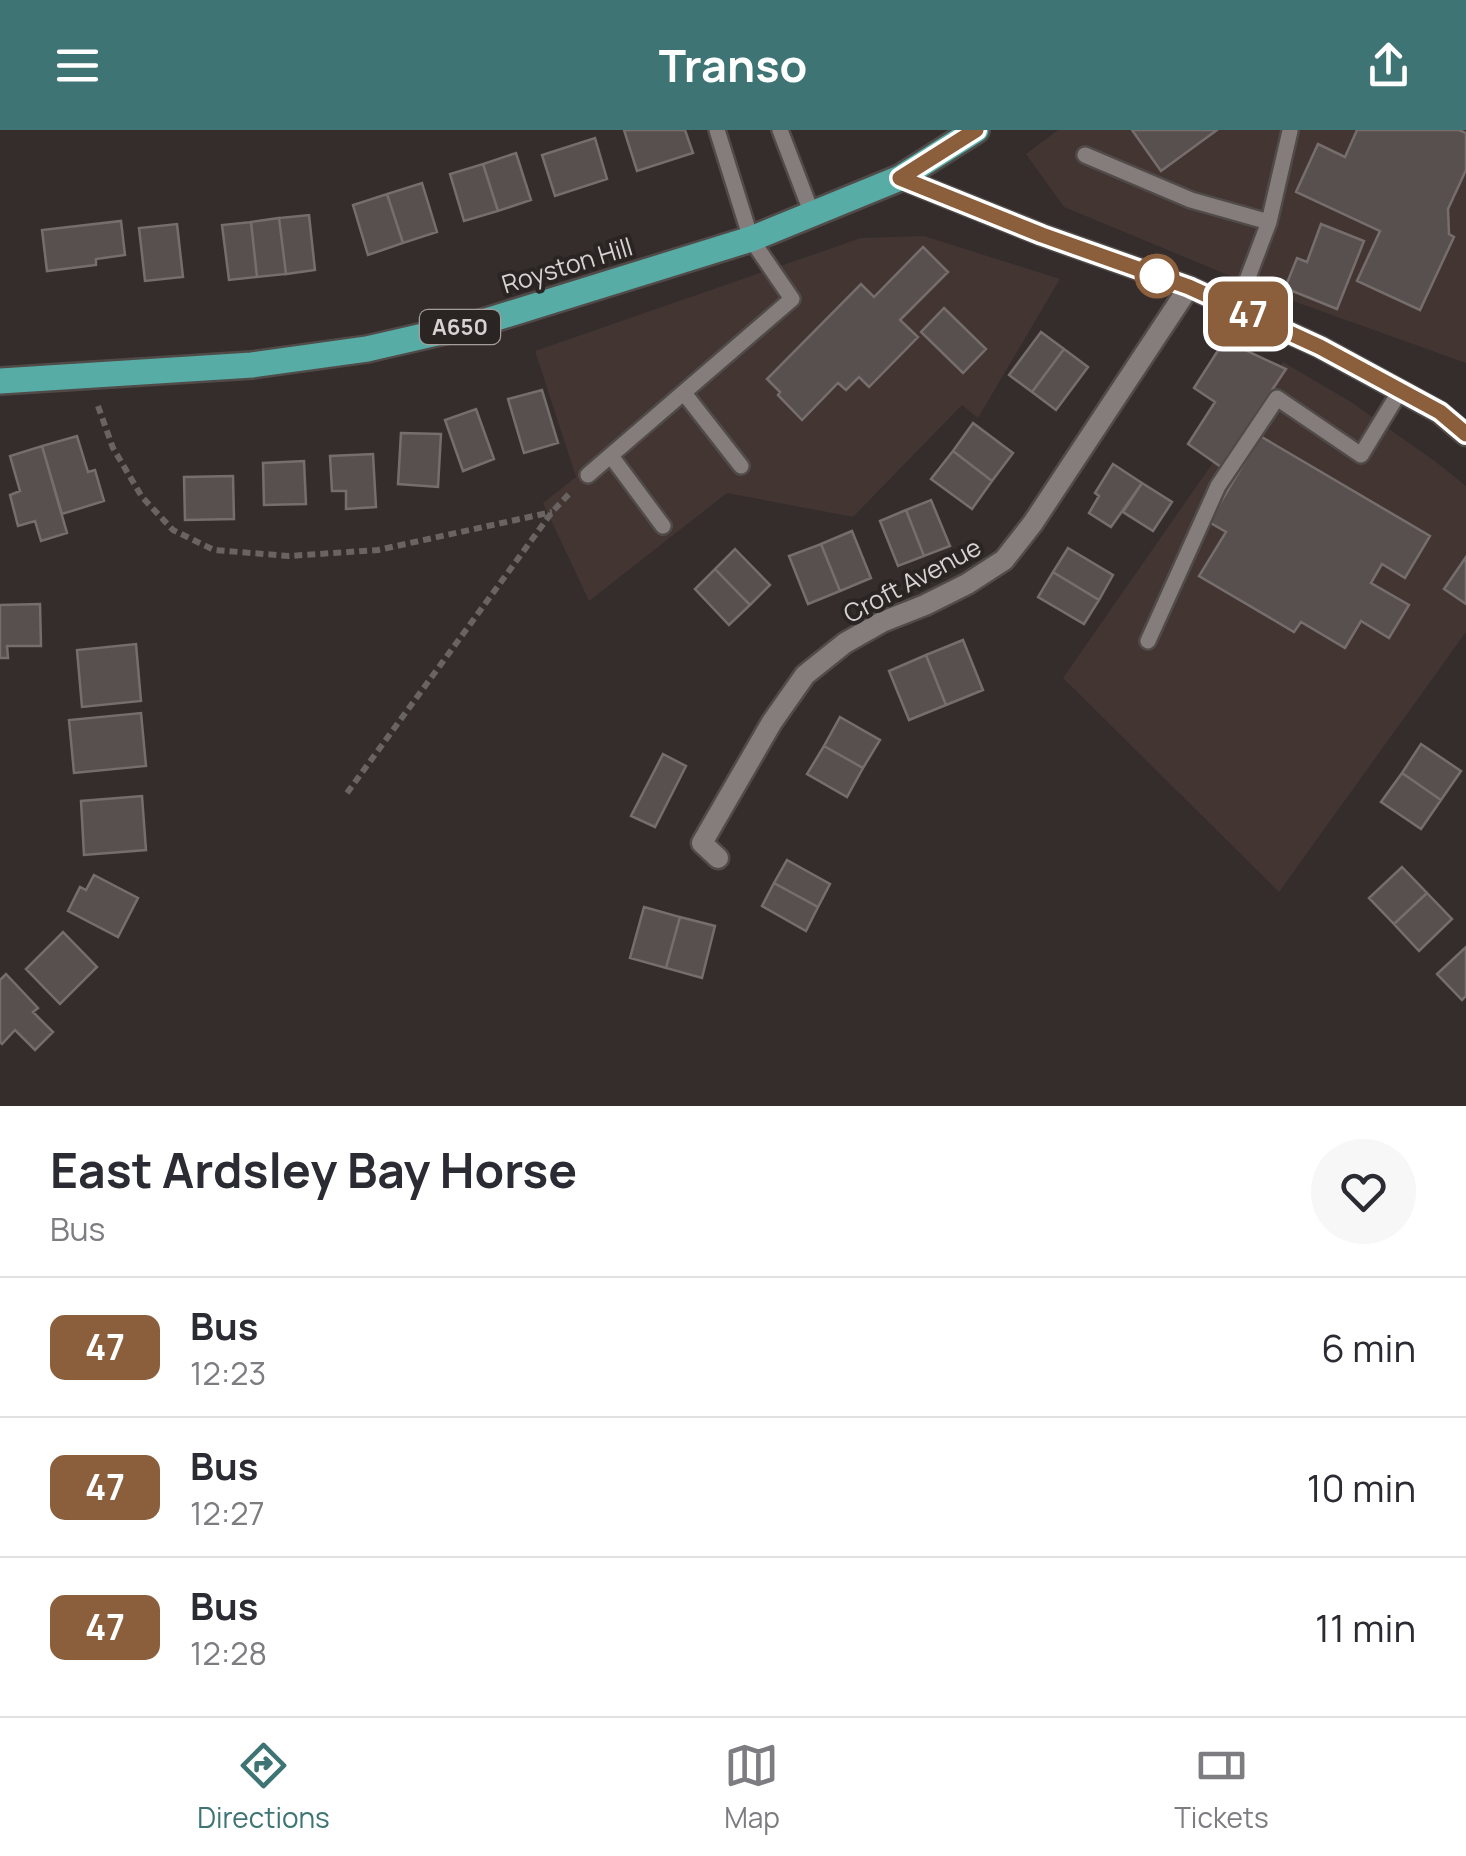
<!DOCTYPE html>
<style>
:root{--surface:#fff;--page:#f7f7f7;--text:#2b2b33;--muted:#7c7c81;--line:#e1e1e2;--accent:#3e7474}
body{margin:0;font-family:Manrope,sans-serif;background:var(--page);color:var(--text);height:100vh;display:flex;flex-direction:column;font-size:38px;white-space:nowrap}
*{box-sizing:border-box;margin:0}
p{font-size:32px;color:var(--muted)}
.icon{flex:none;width:55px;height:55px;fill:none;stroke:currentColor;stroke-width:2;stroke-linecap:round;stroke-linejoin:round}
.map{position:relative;height:976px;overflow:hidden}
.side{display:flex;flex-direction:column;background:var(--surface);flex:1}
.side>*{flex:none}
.badge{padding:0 20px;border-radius:15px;font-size:35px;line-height:65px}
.map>.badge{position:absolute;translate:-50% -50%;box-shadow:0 0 0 5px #fff}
.round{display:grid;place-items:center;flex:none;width:105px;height:105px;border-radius:52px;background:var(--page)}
.headline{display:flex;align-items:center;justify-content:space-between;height:170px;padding:0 50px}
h1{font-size:48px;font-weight:700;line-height:75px}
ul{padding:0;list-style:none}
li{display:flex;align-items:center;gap:30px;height:140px;padding:0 50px;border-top:2px solid var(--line)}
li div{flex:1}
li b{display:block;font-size:38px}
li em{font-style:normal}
li .badge{min-width:110px;font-weight:700;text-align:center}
header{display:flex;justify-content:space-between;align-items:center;height:130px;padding:0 50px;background:var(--accent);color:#fff;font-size:45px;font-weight:700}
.tab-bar{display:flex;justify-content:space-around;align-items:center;height:140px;border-top:2px solid var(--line);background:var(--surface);font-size:28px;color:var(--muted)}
.tab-bar a{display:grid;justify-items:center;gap:5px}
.tab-bar .active{color:var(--accent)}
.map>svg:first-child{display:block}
.built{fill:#423532}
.building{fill:#58504f;stroke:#766e6c;stroke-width:2.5}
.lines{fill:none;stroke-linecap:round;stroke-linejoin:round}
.service-casing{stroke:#504b49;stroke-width:20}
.minor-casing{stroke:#504b49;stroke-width:25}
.tertiary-casing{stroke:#504b49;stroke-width:25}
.primary-casing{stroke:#504b49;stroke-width:30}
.path{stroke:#696362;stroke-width:6;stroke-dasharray:8 5;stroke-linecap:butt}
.service{stroke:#857d7b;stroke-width:15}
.minor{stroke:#857d7b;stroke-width:20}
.tertiary{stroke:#857d7b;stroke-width:20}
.primary{stroke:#57ada5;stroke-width:25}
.line-casing{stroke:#fff;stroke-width:22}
.line{stroke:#8b5e3c;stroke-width:15}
.stop-dot{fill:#fff;stroke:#8b5e3c;stroke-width:5}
.labels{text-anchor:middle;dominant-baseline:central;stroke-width:8;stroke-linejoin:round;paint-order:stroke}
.shield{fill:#2a2422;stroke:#a39e9d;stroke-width:2.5}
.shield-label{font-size:22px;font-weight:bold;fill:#d7d3d2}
.street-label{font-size:25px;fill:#d7d3d2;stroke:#2a2422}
</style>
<header><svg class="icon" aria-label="menu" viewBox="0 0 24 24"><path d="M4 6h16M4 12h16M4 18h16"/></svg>Transo<svg class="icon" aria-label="share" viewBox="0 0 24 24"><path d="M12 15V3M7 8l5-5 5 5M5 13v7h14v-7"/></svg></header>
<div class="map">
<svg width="1466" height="976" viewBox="0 0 1466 976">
<rect width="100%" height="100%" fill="#342d2c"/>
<path class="built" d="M1058 0H1466V233L1276 165 1064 77 1026 24Z
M924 106 1060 149 978 288 962 275 853 387 727 363 589 471 543 373 576 347 535 221 861 108Z
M1283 232 1351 272 1436 332 1466 356V502L1279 762 1063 548Z"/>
<path class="building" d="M624 0H685L693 23 637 41Z
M1132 0H1217L1161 41Z
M1357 0H1459L1466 3V40L1448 79 1449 104 1454 107 1420 180 1357 151 1380 101 1296 62 1318 14 1345 27Z
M595 8 607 49 555 66 542 25Z
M516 23 531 70 498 81 483 34Z
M483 34 498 81 464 91 450 44Z
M422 53 437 102 403 113 387 64Z
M387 64 403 113 368 125 353 75Z
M309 85 315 140 286 144 279 88Z
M279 88 286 144 257 147 251 92Z
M121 91 125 125 96 129V135L47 141 42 100Z
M251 92 257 147 229 150 222 95Z
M177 94 183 147 145 151 139 98Z
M1321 94 1364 111 1337 179 1285 158 1297 128 1307 132Z
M923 117 948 142 900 190 918 207 869 257 859 247 846 260 838 253 802 290 778 265 780 262 767 249 861 154 874 167Z
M944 178 986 219 963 243 921 202Z
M1041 202 1064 219 1032 262 1009 245Z
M1226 208 1249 222 1286 239 1221 337 1188 314 1215 272 1194 258Z
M1064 219 1088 237 1056 280 1032 262Z
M542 260 558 313 524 323 508 269Z
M476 279 494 329 463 341 445 290Z
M973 293 1013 323 992 351 953 321Z
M401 303 441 304 438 357 398 354Z
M77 306 88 342 95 340 104 371 62 384 42 316Z
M1260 306 1430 406 1405 448 1382 434 1371 453 1409 475 1389 508 1361 491 1345 518 1301 492 1294 502 1199 446 1226 402 1209 392Z
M42 316 67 403 41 411 35 391 18 396 10 365 20 361 10 326Z
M953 321 992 351 972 379 931 349Z
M373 324 376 377 346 379V361H332L330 326Z
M304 331 306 374 264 375 263 333Z
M1113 334 1142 353 1111 397 1089 383 1099 366 1095 363Z
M233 346 234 389 185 390 184 347Z
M1142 353 1172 372 1153 401 1123 382Z
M931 370 950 416 924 426 906 380Z
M906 380 924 426 898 436 880 391Z
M852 401 871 448 840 461 821 414Z
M821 414 840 461 808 474 789 426Z
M1068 418 1113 445 1099 470 1053 442Z
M735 419 770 455 750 475 715 439Z
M1466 427V474L1444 459Z
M715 439 750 475 729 495 695 459Z
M1053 442 1099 470 1084 494 1038 467Z
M40 474 41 516H7L8 528H0V475Z
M963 510 983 560 946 575 926 525Z
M136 514 141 571 82 577 77 520Z
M926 525 946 575 909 590 889 541Z
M141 583 146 636 74 643 69 590Z
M840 587 880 610 863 638 824 616Z
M1421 614 1461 641 1441 670 1402 643Z
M824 616 863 638 847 667 807 644Z
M663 624 686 636 655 697 631 686Z
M1402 643 1441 670 1421 699 1381 672Z
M142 666 146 720 84 725 81 671Z
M787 730 830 754 818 777 774 753Z
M1402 737 1427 763 1394 794 1369 768Z
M94 745 138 768 118 807 68 781 80 757 86 760Z
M774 753 818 777 806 801 762 776Z
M1427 763 1452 789 1419 821 1394 794Z
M644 777 680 787 666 838 630 828Z
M680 787 715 796 702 848 666 838Z
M63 802 97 837 60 874 26 839Z
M1466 817V866L1462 870 1437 844Z
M6 844 38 878 33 882 53 902 35 920 15 900 2 914 0 912V850Z"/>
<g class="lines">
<defs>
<path id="service" d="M780 0 812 84
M1085 25 1191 70 1269 92
M1236 179 1269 92 1290 1
M684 263 741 336
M611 326 663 396
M588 345 792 169 751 109 717 0
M1148 511 1218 356 1277 268 1361 325 1400 261"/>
<path id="minor" d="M718 728 702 713 772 592 805 545 845 513 882 492 925 475 967 454 1004 430 1033 393 1189 157"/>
<path id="tertiary" d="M900 48 1042 105 1189 157 1320 217 1439 282 1466 305"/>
<path id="primary" d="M0 251 252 235 367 219 480 193 751 109 900 48 976 0"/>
</defs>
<use href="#service" class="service-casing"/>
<use href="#minor" class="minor-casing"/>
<use href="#tertiary" class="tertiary-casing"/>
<use href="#primary" class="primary-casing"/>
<path class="path" d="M98 276 113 318 142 367 173 400 214 420 289 426 378 420 552 382
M347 663 552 382 569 364"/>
<use href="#service" class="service"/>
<use href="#minor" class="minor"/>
<use href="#tertiary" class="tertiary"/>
<use href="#primary" class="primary"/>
</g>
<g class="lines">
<defs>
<path id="line" d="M976 0 900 48 1042 105 1189 157 1320 217 1440 282 1466 304"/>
</defs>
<use href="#line" class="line-casing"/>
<use href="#line" class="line"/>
</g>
<circle class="stop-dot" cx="1157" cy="146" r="20"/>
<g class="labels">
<rect class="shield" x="420" y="180" width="80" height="34" rx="8"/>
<g class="shield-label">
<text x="460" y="197">A650</text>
</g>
<g class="street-label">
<text transform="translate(567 135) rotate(-17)">Royston Hill</text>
<text transform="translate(912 450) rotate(-28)">Croft Avenue</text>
</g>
</g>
</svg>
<b class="badge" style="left:1248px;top:184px;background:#8b5e3c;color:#fff">47</b>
</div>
<section class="side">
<div class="headline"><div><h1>East Ardsley Bay Horse</h1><p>Bus</p></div><a class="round"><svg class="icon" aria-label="heart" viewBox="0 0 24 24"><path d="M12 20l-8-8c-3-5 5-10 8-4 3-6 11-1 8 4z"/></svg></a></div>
<ul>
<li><span class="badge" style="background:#8b5e3c;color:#fff">47</span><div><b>Bus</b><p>12:23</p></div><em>6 min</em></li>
<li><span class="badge" style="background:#8b5e3c;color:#fff">47</span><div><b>Bus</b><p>12:27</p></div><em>10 min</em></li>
<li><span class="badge" style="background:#8b5e3c;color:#fff">47</span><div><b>Bus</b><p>12:28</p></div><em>11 min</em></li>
</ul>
</section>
<nav class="tab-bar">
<a class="active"><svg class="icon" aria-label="directions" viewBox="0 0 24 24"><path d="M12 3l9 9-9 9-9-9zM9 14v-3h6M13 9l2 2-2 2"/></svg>Directions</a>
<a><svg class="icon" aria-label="map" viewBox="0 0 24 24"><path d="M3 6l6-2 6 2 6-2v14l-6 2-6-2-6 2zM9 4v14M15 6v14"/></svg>Map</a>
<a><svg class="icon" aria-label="tickets" viewBox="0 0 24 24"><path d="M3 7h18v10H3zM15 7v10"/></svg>Tickets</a>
</nav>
